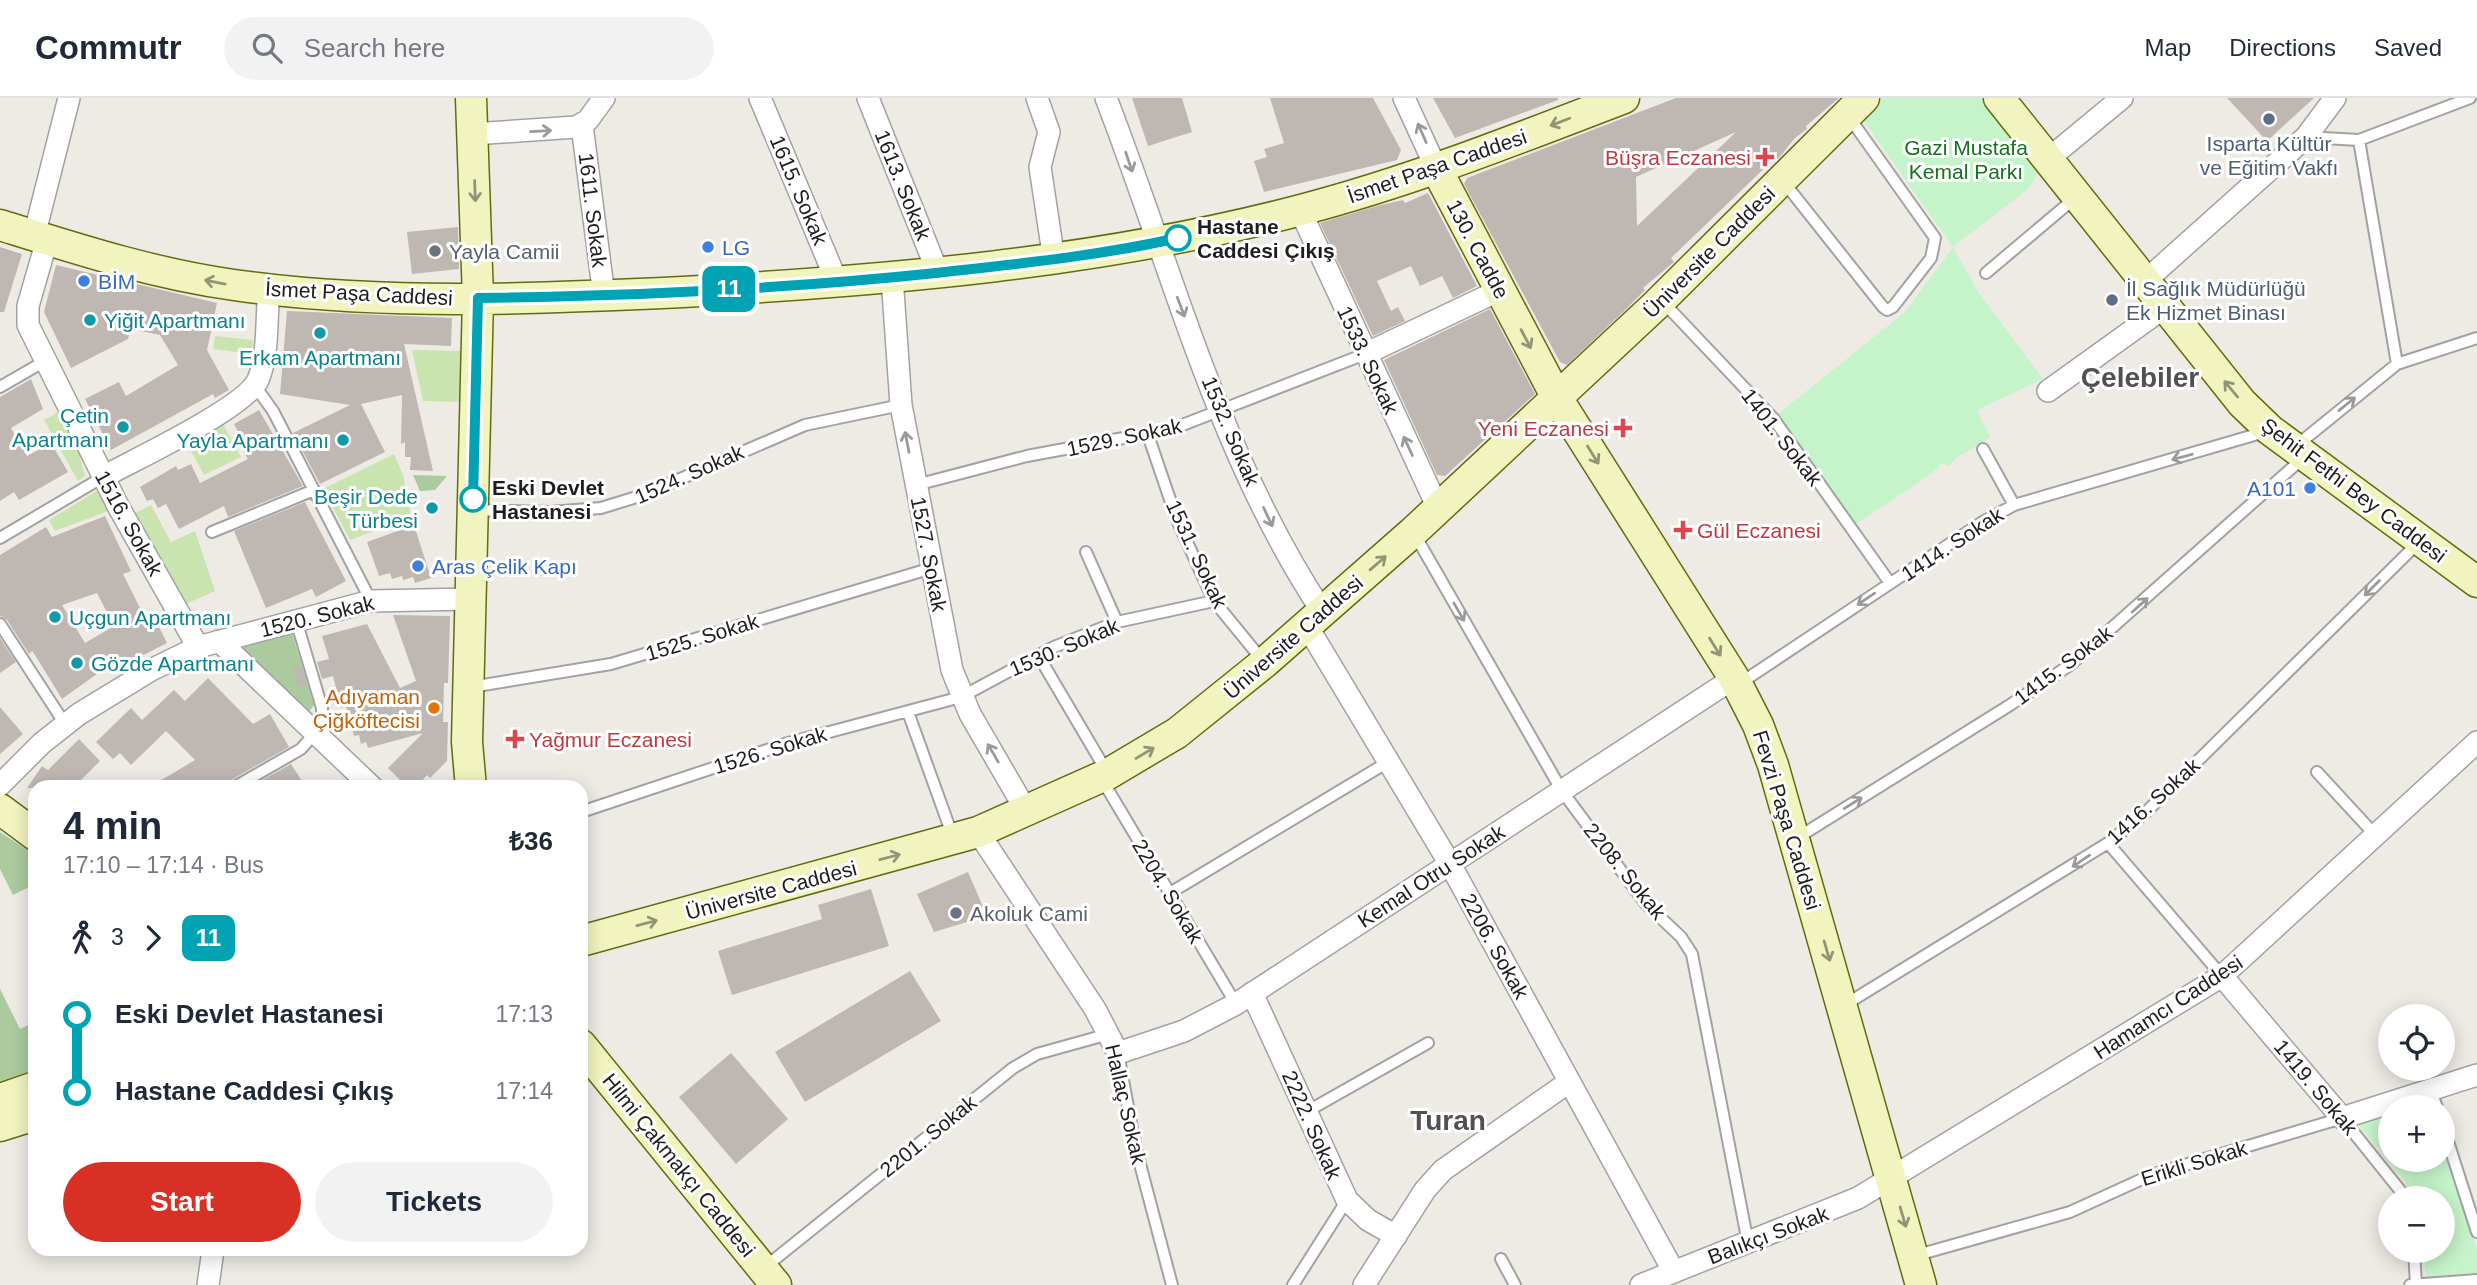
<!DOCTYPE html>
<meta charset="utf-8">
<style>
:root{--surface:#fff;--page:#f2f2f3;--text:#1f2937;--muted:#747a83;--line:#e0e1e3;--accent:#d93025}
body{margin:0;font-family:Arial,sans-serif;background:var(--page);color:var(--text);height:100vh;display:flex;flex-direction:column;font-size:26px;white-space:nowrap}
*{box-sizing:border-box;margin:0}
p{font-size:23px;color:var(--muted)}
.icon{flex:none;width:38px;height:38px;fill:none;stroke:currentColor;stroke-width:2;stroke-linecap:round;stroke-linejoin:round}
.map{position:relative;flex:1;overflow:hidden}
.panel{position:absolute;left:28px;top:682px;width:560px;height:476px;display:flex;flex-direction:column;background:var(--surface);border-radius:21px;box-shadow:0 4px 18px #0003}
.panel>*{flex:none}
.badge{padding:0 14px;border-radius:10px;font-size:24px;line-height:46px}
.buttons{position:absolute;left:2378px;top:906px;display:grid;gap:14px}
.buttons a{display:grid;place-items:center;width:77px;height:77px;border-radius:50%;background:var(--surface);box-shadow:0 4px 18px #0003;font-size:35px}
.map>.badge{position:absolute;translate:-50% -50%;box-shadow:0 0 0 4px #fff}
.legs{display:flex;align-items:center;gap:10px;height:77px;padding:0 35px;font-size:23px}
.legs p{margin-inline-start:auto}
.head{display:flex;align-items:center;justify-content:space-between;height:119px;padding:0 35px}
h1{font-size:38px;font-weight:700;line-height:52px}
.button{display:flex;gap:14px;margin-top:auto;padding:14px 35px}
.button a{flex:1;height:80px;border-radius:42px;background:var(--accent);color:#fff;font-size:28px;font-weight:700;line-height:80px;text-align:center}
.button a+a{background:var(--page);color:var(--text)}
ul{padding:0 35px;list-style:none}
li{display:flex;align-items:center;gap:24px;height:77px;font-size:26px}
li i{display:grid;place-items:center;width:10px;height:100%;margin:0 9px;background:currentColor}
li i::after{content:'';width:18px;height:18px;margin:-9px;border:5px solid;border-radius:50%;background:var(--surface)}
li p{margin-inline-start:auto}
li:first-child i{background:linear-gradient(#0000 50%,currentColor 0)}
li:last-child i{background:linear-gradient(currentColor 50%,#0000 0)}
header{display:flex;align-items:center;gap:42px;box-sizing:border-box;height:98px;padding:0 35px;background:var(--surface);border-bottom:2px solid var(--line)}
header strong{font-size:33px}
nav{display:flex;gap:38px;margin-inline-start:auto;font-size:24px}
.search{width:490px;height:63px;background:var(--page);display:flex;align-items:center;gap:18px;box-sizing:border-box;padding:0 24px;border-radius:38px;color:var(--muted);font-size:26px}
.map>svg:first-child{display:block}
.grass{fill:#cae4b0}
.forest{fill:#abca9e}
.park{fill:#c6f4ca}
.building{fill:#bfb7b2;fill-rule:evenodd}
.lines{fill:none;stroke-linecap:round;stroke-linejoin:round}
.lane-casing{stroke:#a2a2a2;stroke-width:14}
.street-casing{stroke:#a2a2a2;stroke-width:24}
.secondary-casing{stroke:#626c0f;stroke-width:33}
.lane{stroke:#fff;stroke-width:10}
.street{stroke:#fff;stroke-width:21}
.secondary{stroke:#f1f4be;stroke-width:30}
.oneway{stroke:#929476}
.oneway2{stroke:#9a9a9a}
.line-1-casing{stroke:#fff;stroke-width:16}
.line-1{stroke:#00a3b4;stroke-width:10}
.service-dot{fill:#5c6f8a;stroke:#fff;stroke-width:2.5}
.health-dot{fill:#e0444e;stroke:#fff;stroke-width:2.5}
.stop-1-dot{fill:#fff;stroke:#00a3b4;stroke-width:3.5}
.shop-dot{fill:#3f7fe0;stroke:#fff;stroke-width:2.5}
.worship-dot{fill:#6b7280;stroke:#fff;stroke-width:2.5}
.culture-dot{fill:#0f9aa8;stroke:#fff;stroke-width:2.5}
.food-dot{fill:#e8710a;stroke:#fff;stroke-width:2.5}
.labels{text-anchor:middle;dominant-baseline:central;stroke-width:6;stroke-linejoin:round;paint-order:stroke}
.service-label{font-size:21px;fill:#4e5e75;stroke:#fff}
.park-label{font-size:21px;fill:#15731d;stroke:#fff}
.health-label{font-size:21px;fill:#be3a42;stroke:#fff;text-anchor:end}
.street-label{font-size:21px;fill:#1e1e1e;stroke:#fff}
.stop-label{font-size:21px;font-weight:bold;fill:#1e1e1e;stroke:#fff;text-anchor:start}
.shop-label{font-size:21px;fill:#366cbe;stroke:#fff;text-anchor:start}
.worship-label{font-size:21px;fill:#5b616d;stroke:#fff;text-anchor:start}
.culture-label{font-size:21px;fill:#0d838f;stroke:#fff;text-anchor:start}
.food-label{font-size:21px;fill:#c56008;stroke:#fff;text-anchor:end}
.district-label{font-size:28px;font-weight:bold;fill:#515151;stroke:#fff}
</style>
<header>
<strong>Commutr</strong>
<div class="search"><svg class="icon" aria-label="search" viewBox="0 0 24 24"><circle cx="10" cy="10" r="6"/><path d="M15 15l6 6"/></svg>Search here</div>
<nav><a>Map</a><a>Directions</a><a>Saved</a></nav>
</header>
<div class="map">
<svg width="2477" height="1187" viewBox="0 0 2477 1187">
<rect width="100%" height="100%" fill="#eeebe5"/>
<path class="grass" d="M215 238 253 242 252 256 213 251Z
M412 252 464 253 462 304 423 303Z
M60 313 77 346 85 378 78 383 44 322Z
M222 324 241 359 204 377 186 344Z
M394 356 403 377 411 419 350 442 323 391Z
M100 391 111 412 55 433 49 422Z
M151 407 171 444 195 433 215 493 186 506 134 416Z"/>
<path class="forest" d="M413 377 447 378 435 392 420 393Z
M291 531 314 607 309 614 236 548Z
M0 734 35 757V786L13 797 0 771Z
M0 891 20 931 35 924V972L0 983Z"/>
<path class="park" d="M1883 0H1998L2047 62 2028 91 1953 149 1977 192 2043 281 1977 312 1990 340 1956 360 1949 368 1942 365 1931 376 1853 428 1773 320 1905 214 1953 149 1863 22Z
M2390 1014V1062H2443V1051L2477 1152V1175L2426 1179 2423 1153H2443V1101H2414L2405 1083 2357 1025Z"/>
<path class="building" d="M1132 0H1182L1192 34 1148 48Z
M1270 0H1373L1401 52 1397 62 1264 94 1254 63 1267 59 1264 51 1284 45Z
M1433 0H1558V2L1455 40Z
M1676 0H1839L1806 28 1807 31 1795 40 1778 61 1776 59 1671 160 1674 164 1643 190 1645 192 1622 215 1567 267 1560 264 1464 86 1467 80ZM1736 34 1637 128 1636 79Z
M2227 0H2314L2267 43Z
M1428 95 1477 188 1453 200 1442 178 1420 188 1411 168 1377 183 1391 213 1398 209 1405 223 1373 238 1320 125 1377 108 1403 102 1405 105Z
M458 129 459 171 412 176 407 134Z
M0 149 22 156 4 214H0Z
M56 167 217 205 207 252 229 292 215 300 213 296 111 352 85 301 119 284 126 298 178 267 160 237 131 231 128 241 71 270 44 214Z
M1490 211 1535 296 1445 378 1437 377 1384 262Z
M287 213 452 220 451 248 404 246 433 373 410 372 411 359H405V344L401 346 402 297 361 306 385 354 320 386 293 335 350 307 280 296Z
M31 281 43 311 11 330 27 358 51 345 68 374 19 402 14 394 0 403V299Z
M259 312 303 388 228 419 224 408 179 431 166 406 158 410 153 401 147 403 140 389 176 368 178 372 191 366 200 385 248 361 236 341 241 339 234 326Z
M305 404 346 483 316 499 312 491 266 510 234 433Z
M105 418 131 473 123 476 145 520 153 517 167 545 128 565 126 562 114 569 111 566 62 601 35 557 32 553 29 556 7 522 0 518V457L46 429 52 439ZM97 495 114 528 85 545 62 507Z
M414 427 431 480 415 485 413 479 403 482 402 478 392 481 390 475 379 478 367 444Z
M393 517 450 518 448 585H444L443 624H448L447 663 430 680 427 677 415 690H408L388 670 423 635 368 650 366 644 361 646 359 637 354 638 346 608 341 610 333 578 322 581 317 564 329 561 322 538 367 526 400 590 416 583Z
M0 540 16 564 0 575Z
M301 568 307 586 298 589 293 570Z
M208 580 253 626 270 616 289 649 217 690H148L195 662 166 633 131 667 120 655 113 661 96 644 131 610 142 622 174 592 185 603Z
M0 609 23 636 0 656Z
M79 641 100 663 73 690H27L42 668 48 672Z
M291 666 302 683 292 690H259L257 685Z
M968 774 987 818 934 834 917 796Z
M871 791 889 848 732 897 718 853 822 821 818 807Z
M910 873 941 923 805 1004 775 954Z
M731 955 788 1021 736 1066 679 999Z"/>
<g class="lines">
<defs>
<path id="lane" d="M2306 39 2359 42 2470 0
M2359 42 2397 266
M1783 83 1883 209 1887 212 1893 209 1931 160 1935 140 1849 19
M1986 175 2075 100
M1663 204 1773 320 1890 485
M255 288 273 313 371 503
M0 289 45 263
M1148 337 1177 422 1214 503 1263 563
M2296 348 2397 266 2477 240
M1983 351 2014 407
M916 387 1027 358 1172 331 1365 256
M475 412 550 414 601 410 643 397 805 327 901 307
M212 434 314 392
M1415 437 1562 693 1646 806 1681 839 1692 856 1748 1145
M0 440 103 379
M1086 454 1117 524
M0 526 65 626
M1038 557 1107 674
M1739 586 1981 425 2014 407 2268 333
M471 589 611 566 932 470
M908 614 953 739
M2317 674 2376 738
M1101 680 1236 906
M233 690 301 651 322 627V610L296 522
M581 714 788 645 961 599 1054 549 1117 524 1214 503
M1797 740 2010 607 2070 567 2303 360
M2108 745 2222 878
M1170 795 1388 664
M1843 908 2108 745 2145 715 2419 444
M1118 955 1135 1047 1172 1187
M2431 992 2437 1010
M1306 1014 1428 945
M2443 1028 2477 1134
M2414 1153 2416 1186
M1914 1158 2070 1114 2151 1077 2342 1020 2407 1101
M1501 1161 1515 1187
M765 1169 1013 970 1037 956 1109 936
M1293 1187 1347 1102
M2410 1187 2477 1182"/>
<path id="street" d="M760 0 837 184
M868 0 938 175
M1037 0 1049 34 1040 69 1054 162
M1106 0C1173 173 1219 358 1322 513
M1404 0 1437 72
M582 27 604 198
M473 36 576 29 588 22 604 0
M2047 62 2122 0
M1300 112 1438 410
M34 138 69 0
M47 142 28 208V227L118 408 198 549
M892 179 901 307 952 572 970 616 1027 714
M2144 184 2306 39 2335 0
M1365 256 1500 192
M2048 293 2165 209
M103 379C134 362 245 310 258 282 269 256 266 220 269 191
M1307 528 1450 766 1674 1174
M219 543 373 690
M0 687 42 645 79 616 151 572 198 549 371 503 470 501
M978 734 1095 911 1118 955 1184 933 1236 906 1734 580
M2222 878 2342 1020 2477 977
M1252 895 1347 1102 1368 1122 1396 1138
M208 1187 213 1152
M1364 1187 1425 1092 1443 1072 1569 984
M1641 1187 1858 1100 2222 878 2477 644"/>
<path id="secondary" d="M471 0 478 200 467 644 471 690
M1999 0 2242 305 2270 332 2477 484
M1437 72 1557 300 1734 580 1758 627 1773 667 1921 1187
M0 127C77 151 154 176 234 187 381 208 535 201 683 194 891 182 1099 165 1301 112 1412 83 1517 41 1624 0
M0 711 35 737
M581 843 978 734 1108 676 1177 635 1264 565 1413 434 1657 206 1864 0
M581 947 776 1187
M0 1001 35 989
M0 1028 35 1017"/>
</defs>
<use href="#lane" class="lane-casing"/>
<use href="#street" class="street-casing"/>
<use href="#secondary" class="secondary-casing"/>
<use href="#lane" class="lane"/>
<use href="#street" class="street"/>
<use href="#secondary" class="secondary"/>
</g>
<defs><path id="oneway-shaft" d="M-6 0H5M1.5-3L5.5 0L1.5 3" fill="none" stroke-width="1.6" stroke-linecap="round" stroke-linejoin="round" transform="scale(1.75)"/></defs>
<g class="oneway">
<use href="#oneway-shaft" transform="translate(1560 24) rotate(159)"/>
<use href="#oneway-shaft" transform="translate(475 93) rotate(88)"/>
<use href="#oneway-shaft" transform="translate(215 184) rotate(-169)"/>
<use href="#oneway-shaft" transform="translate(1526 241) rotate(62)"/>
<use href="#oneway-shaft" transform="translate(2231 291) rotate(-130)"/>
<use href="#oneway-shaft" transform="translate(1593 357) rotate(58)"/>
<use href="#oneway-shaft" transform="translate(1378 465) rotate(-41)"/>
<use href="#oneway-shaft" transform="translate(1715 549) rotate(58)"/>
<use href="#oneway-shaft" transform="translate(1145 655) rotate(-31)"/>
<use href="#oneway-shaft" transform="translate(890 759) rotate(-15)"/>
<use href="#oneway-shaft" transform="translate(647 825) rotate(-15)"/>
<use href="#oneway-shaft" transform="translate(1827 853) rotate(74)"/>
<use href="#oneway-shaft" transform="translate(1903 1119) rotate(74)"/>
</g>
<g class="oneway2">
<use href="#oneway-shaft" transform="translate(541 33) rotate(-3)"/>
<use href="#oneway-shaft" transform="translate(1422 35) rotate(-114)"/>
<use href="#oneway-shaft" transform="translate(1129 64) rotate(71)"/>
<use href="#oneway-shaft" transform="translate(1181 209) rotate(69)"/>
<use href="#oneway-shaft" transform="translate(2347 306) rotate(-39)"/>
<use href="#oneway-shaft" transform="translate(907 344) rotate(-101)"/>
<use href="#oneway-shaft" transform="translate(1408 348) rotate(-115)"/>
<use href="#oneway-shaft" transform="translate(2182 359) rotate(165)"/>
<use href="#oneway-shaft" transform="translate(1268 419) rotate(65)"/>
<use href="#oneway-shaft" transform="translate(2372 490) rotate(135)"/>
<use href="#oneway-shaft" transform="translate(1866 501) rotate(146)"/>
<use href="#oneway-shaft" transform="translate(2140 507) rotate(-42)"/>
<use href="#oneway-shaft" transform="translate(1459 514) rotate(60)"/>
<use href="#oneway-shaft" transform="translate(993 655) rotate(-120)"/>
<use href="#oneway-shaft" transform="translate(1853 705) rotate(-32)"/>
<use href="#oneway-shaft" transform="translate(2081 763) rotate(146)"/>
</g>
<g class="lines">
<defs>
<path id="line-1" d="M473 401 478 200C631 198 784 191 936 175 1017 166 1098 158 1178 140"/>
</defs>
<use href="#line-1" class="line-1-casing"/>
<use href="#line-1" class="line-1"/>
</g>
<g class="service-dot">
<circle cx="2269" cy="21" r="7"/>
<circle cx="2112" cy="202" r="7"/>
</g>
<g class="health-dot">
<path d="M1761.5 48.5h7v7h7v7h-7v7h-7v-7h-7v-7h7z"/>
<path d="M1619.5 319.5h7v7h7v7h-7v7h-7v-7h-7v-7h7z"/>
<path d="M1679.5 421.5h7v7h7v7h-7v7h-7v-7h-7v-7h7z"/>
<path d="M511.5 630.5h7v7h7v7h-7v7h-7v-7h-7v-7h7z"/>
</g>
<g class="stop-1-dot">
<circle cx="1178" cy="140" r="12"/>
<circle cx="473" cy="401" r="12"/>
</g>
<g class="shop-dot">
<circle cx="708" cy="149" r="7"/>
<circle cx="84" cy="183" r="7"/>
<circle cx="2310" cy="390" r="7"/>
<circle cx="418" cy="468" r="7"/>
</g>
<g class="worship-dot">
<circle cx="435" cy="153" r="7"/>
<circle cx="956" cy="815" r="7"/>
</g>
<g class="culture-dot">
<circle cx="90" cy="222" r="7"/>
<circle cx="320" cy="235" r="7"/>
<circle cx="123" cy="329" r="7"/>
<circle cx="343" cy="342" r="7"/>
<circle cx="432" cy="410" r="7"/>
<circle cx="55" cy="519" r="7"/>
<circle cx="77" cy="565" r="7"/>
</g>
<circle class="food-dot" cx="434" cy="610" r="7"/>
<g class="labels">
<g class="service-label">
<text x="2269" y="45">Isparta Kültür<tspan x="2269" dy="24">ve Eğitim Vakfı</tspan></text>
<text x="2126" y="190" text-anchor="start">İl Sağlık Müdürlüğü<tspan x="2126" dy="24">Ek Hizmet Binası</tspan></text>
</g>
<g class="park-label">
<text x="1966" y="49">Gazi Mustafa<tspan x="1966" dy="24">Kemal Parkı</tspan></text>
</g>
<g class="health-label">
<text x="1751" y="59">Büşra Eczanesi</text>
<text x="1609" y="330">Yeni Eczanesi</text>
<text x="1697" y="432" text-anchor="start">Gül Eczanesi</text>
<text x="529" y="641" text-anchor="start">Yağmur Eczanesi</text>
</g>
<g class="street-label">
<text transform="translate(1437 68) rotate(-19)">İsmet Paşa Caddesi</text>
<text transform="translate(903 87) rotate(68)">1613. Sokak</text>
<text transform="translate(799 92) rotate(67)">1615. Sokak</text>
<text transform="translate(593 112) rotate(83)">1611. Sokak</text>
<text transform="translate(1478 151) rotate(62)">130. Cadde</text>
<text transform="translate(1709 154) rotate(-45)">Üniversite Caddesi</text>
<text transform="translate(359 195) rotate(3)">İsmet Paşa Caddesi</text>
<text transform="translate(1368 262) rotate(65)">1533. Sokak</text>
<text transform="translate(1231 333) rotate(67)">1532. Sokak</text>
<text transform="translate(1124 339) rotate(-12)">1529. Sokak</text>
<text transform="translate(1782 339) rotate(52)">1401. Sokak</text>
<text transform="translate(689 376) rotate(-24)">1524. Sokak</text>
<text transform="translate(2354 392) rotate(37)">Şehit Fethi Bey Caddesi</text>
<text transform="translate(129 425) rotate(61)">1516. Sokak</text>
<text transform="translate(1952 446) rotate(-33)">1414. Sokak</text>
<text transform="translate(929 456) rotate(79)">1527. Sokak</text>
<text transform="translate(1197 456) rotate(65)">1531. Sokak</text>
<text transform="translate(317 518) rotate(-14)">1520. Sokak</text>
<text transform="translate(702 539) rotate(-17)">1525. Sokak</text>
<text transform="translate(1293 539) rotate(-41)">Üniversite Caddesi</text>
<text transform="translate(1064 549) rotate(-23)">1530. Sokak</text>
<text transform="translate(2063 567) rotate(-37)">1415. Sokak</text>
<text transform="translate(770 652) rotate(-17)">1526. Sokak</text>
<text transform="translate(2153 703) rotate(-42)">1416. Sokak</text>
<text transform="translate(1787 722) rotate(73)">Fevzi Paşa Caddesi</text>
<text transform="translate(1625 773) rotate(51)">2208. Sokak</text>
<text transform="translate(1431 778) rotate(-33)">Kemal Otru Sokak</text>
<text transform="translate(771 792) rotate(-15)">Üniversite Caddesi</text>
<text transform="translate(1168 793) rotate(59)">2204. Sokak</text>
<text transform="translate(1495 848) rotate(61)">2206. Sokak</text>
<text transform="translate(2168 909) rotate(-33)">Hamamcı Caddesi</text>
<text transform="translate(2316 989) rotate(50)">1419. Sokak</text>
<text transform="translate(1126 1006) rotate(77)">Hallaç Sokak</text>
<text transform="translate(1312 1027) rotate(66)">2222. Sokak</text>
<text transform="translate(928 1038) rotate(-39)">2201. Sokak</text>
<text transform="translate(2194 1065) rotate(-17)">Erikli Sokak</text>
<text transform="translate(679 1067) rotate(51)">Hilmi Çakmakçı Caddesi</text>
<text transform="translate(1768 1137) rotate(-21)">Balıkçı Sokak</text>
</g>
<g class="stop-label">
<text x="1197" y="128">Hastane<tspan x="1197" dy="24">Caddesi Çıkış</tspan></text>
<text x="492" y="389">Eski Devlet<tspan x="492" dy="24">Hastanesi</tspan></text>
</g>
<g class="shop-label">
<text x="722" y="149">LG</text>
<text x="98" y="183">BİM</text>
<text x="2296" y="390" text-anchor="end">A101</text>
<text x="432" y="468">Aras Çelik Kapı</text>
</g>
<g class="worship-label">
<text x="449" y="153">Yayla Camii</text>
<text x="970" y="815">Akoluk Cami</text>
</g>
<g class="culture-label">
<text x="104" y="222">Yiğit Apartmanı</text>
<text x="320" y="259" text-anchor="middle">Erkam Apartmanı</text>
<text x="109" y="317" text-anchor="end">Çetin<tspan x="109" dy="24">Apartmanı</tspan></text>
<text x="329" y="342" text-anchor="end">Yayla Apartmanı</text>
<text x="418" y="398" text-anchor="end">Beşir Dede<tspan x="418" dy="24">Türbesi</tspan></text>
<text x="69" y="519">Uçgun Apartmanı</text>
<text x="91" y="565">Gözde Apartmanı</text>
</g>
<g class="food-label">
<text x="420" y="598">Adıyaman<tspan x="420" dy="24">Çiğköftecisi</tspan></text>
</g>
<g class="district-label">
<text x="2140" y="279">Çelebiler</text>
<text x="1448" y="1022">Turan</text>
</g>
</g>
</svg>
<div class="buttons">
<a><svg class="icon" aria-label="locate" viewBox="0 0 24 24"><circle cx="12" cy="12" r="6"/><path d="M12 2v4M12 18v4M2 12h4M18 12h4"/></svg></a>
<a>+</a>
<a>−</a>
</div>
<b class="badge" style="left:729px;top:191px;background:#00a3b4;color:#fff">11</b>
<section class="panel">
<div class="head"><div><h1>4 min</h1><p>17:10 – 17:14 · Bus</p></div><b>₺36</b></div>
<div class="legs"><svg class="icon" aria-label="walk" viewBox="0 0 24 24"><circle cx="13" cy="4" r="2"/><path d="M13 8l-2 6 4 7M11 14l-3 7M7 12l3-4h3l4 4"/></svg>3<svg class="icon" aria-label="forward" viewBox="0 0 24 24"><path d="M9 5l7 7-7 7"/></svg><b class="badge" style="background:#00a3b4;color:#fff">11</b></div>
<ul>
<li><i style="color:#00a3b4"></i><b>Eski Devlet Hastanesi</b><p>17:13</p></li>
<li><i style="color:#00a3b4"></i><b>Hastane Caddesi Çıkış</b><p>17:14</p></li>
</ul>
<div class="button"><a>Start</a><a>Tickets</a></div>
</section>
</div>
